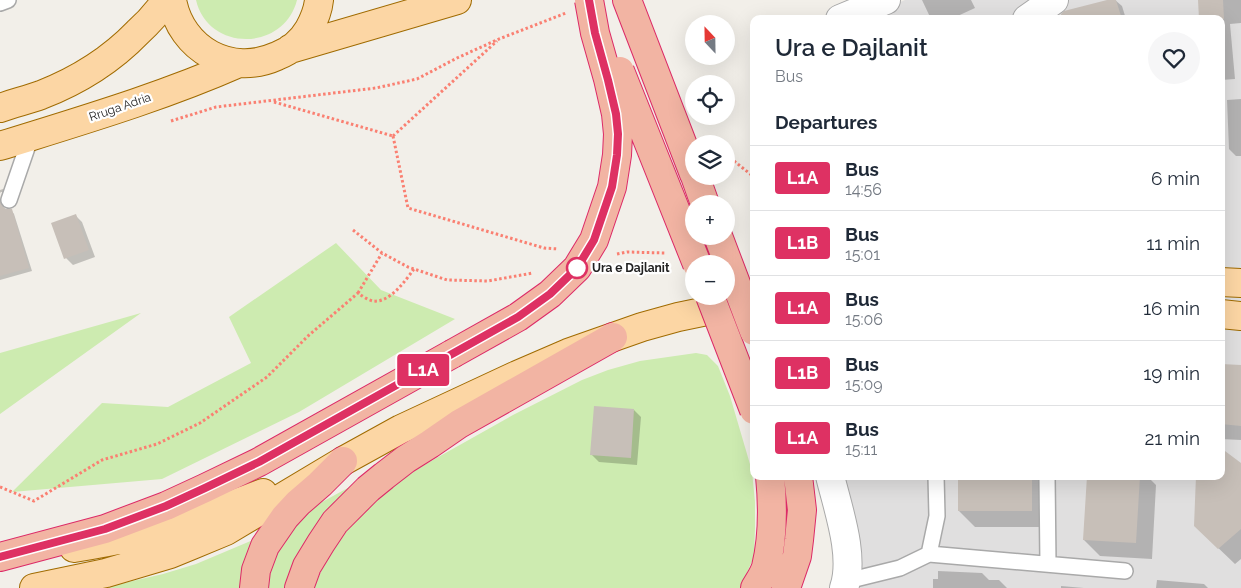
<!DOCTYPE html>
<meta charset="utf-8">
<style>
:root{--surface:#fff;--page:#f6f6f7;--text:#1f2937;--muted:#747a83;--line:#e0e1e3}
body{margin:0;font-family:Raleway,sans-serif;background:var(--page);color:var(--text);height:100vh;display:flex;flex-direction:column;font-size:19px;white-space:nowrap}
*{box-sizing:border-box;margin:0}
p{font-size:16px;color:var(--muted)}
.icon{flex:none;width:28px;height:28px;fill:none;stroke:currentColor;stroke-width:2;stroke-linecap:round;stroke-linejoin:round}
.map{position:relative;flex:1;overflow:hidden}
.details{position:absolute;left:750px;top:15px;width:475px;height:465px;display:flex;flex-direction:column;background:var(--surface);border-radius:10px;box-shadow:0 5px 20px #0002}
.details>*{flex:none}
.badge{padding:0 10px;border-radius:4px;font-size:18px;line-height:32px}
.needle{width:32px;rotate:338deg}
.tools{position:absolute;left:685px;top:15px;display:grid;gap:10px}
.tools a{display:grid;place-items:center;width:50px;height:50px;border-radius:50%;background:var(--surface);box-shadow:0 5px 20px #0002;font-size:25px}
.map>.badge{position:absolute;translate:-50% -50%;box-shadow:0 0 0 2px #fff}
h2{padding:0 25px;font-size:19px;line-height:45px}
.round{display:grid;place-items:center;flex:none;width:52px;height:52px;border-radius:26px;background:var(--page)}
.overview{display:flex;align-items:center;justify-content:space-between;height:85px;padding:0 25px}
h1{font-size:24px;font-weight:600;line-height:38px}
ul{padding:0;list-style:none}
li{display:flex;align-items:center;gap:15px;height:65px;padding:0 25px;border-top:1px solid var(--line)}
li div{flex:1}
li b{display:block;font-size:19px}
li em{font-style:normal}
li .badge{min-width:55px;font-weight:700;text-align:center}
.map>svg:first-child{display:block}
.residential{fill:#e0dfdf}
.grass{fill:#cdebb0}
.shadow{fill:#0003}
.building{fill:#c7bfb8}
.lines{fill:none;stroke-linecap:round;stroke-linejoin:round}
.service-casing{stroke:#a9a9a9;stroke-width:18}
.minor-casing{stroke:#a9a9a9;stroke-width:30}
.primary-casing{stroke:#a06b00;stroke-width:30}
.trunk-casing{stroke:#dc2a67;stroke-width:30}
.path{stroke:#fa8072;stroke-width:3;stroke-dasharray:2.5 2.5;stroke-linecap:butt}
.service{stroke:#fff;stroke-width:15}
.minor{stroke:#fff;stroke-width:28}
.primary{stroke:#fcd6a4;stroke-width:28}
.trunk{stroke:#f2b4a3;stroke-width:28}
.trunk-bridge-casing{stroke:#dc2a67;stroke-width:30;stroke-linecap:butt}
.trunk-bridge{stroke:#f2b4a3;stroke-width:28}
.line-casing{stroke:#fff;stroke-width:11}
.line{stroke:#de3163;stroke-width:8}
.stop-dot{fill:#fff;stroke:#de3163;stroke-width:2.5}
.labels{text-anchor:middle;dominant-baseline:central;stroke-width:4.5;stroke-linejoin:round;paint-order:stroke}
.street-label{font-size:12px;fill:#222;stroke:#fff}
.stop-label{font-size:12px;font-weight:bold;fill:#222;stroke:#fff;text-anchor:start}
</style>
<div class="map">
<svg width="1241" height="588" viewBox="0 0 1241 588">
<rect width="100%" height="100%" fill="#f2efe9"/>
<path class="residential" d="M905 0H1241V588H855L839 476H1221V19H859Z"/>
<path class="grass" d="M196 0H297C284 52 208 52 196 0Z
M336 243 381 290 455 319 299 412 162 479 12 492 102 403 168 407 251 363 229 317Z
M141 313 0 414V353Z
M696 353 707 355 718 366 730 396 752 471 755 502V528L754 557 740 588H314L325 562 340 538 360 516 386 492 417 469 513 415 582 380 608 370 640 361Z
M357 483 292 566 285 588H265L266 582 280 540 309 509Z
M253 540 243 567 240 588H102L163 574 196 564Z"/>
<path class="shadow" d="M922 0H971L975 8 951 19H931Z
M1112 0H1115L1122 6 1126 19H1072Z
M1199 0H1241V23L1230 24 1235 79 1221 80V19Z
M1241 99V156H1236L1229 149 1227 100Z
M3 189 6 192 3 201V207L4 209 11 210 14 214 32 271 0 280V201L3 192H1L0 193V190Z
M75 215 82 222 95 257 73 265 66 258Z
M1221 365 1241 366V440L1221 439Z
M634 410 641 417 637 465 599 462 592 455Z
M1241 465V559L1235 564 1212 542 1221 476Z
M959 476H1048V527H975L959 511Z
M1088 476H1147L1156 485 1152 559 1100 556 1084 540Z
M938 571 982 573 989 580H999L1007 588H933V579H938Z
M1157 580 1204 584 1208 588H1156Z
M1061 586 1084 588H1061Z"/>
<path class="building" d="M1107 0H1116L1122 19H1062L1061 14 1064 11Z
M1198 0H1223L1224 19H1199Z
M0 202 2 206 6 209H12L29 268 0 276Z
M76 214 89 250 64 259 51 223Z
M1221 364 1241 365V426L1221 424Z
M594 406 634 409 631 458 590 455Z
M1221 448 1241 463V529L1218 549 1194 526 1196 476H1221Z
M958 476H1032V511H958Z
M1087 476H1140L1136 543 1083 540Z"/>
<g class="lines">
<defs>
<path id="service" d="M0 3 8 0
M9 200 31 136
M1047 476 1048 564
M929 554 1125 571
M847 581 900 568 929 554 937 516 936 476"/>
<path id="minor" d="M840 19 886 0
M1027 19 1054 0
M830 476C838 509 855 556 844 588"/>
<path id="primary" d="M172 0C181 50 231 77 277 56 290 51 302 41 309 29 314 20 318 10 319 0
M290 49 457 0
M0 108C14 103 27 100 41 95 77 81 111 60 138 32 148 23 158 12 166 0
M0 146C80 121 162 97 239 63
M1221 282 1241 283
M1221 314 1241 316
M74 548C111 542 148 535 184 523 210 514 237 503 263 493
M34 588 106 573 170 554 192 545 226 531 343 461 401 429 517 375 568 353 642 327 678 317 707 311 737 308"/>
<path id="trunk" d="M627 0 694 174
M695 176 705 204
M0 557 105 529 166 506 205 488 259 462 452 354
M254 588 256 570 265 546 285 517 298 503 320 484 343 461
M299 588 307 566 321 543 335 522 368 489 384 476 406 459 430 444 459 424 613 337
M755 588C759 581 764 574 766 567 773 538 773 506 770 476
M786 588 797 556 799 540 802 510 798 476"/>
</defs>
<use href="#service" class="service-casing"/>
<use href="#minor" class="minor-casing"/>
<use href="#primary" class="primary-casing"/>
<use href="#trunk" class="trunk-casing"/>
<path class="path" d="M274 102 393 136
M171 121 216 107 376 88 417 79 457 58 499 39 566 13
M393 136 408 208 544 248 558 249
M393 136 497 41
M734 161 754 177
M353 230 382 253 408 267 447 280 488 281 533 273
M617 254 627 252 666 253
M358 293 382 253
M0 487 34 501 102 460 157 444 200 423 267 377 308 336 358 293C362 296 368 300 373 301 390 303 405 281 414 269"/>
<use href="#service" class="service"/>
<use href="#minor" class="minor"/>
<use href="#primary" class="primary"/>
<use href="#trunk" class="trunk"/>
<defs>
<path id="trunk-bridge" d="M620 71 697 264
M718 236 754 331
M710 296 754 410
M452 354 518 317 550 294 577 268 594 240 612 187 617 155 618 134 616 114 608 79 595 33 589 0"/>
</defs>
<use href="#trunk-bridge" class="trunk-bridge-casing"/>
<use href="#trunk-bridge" class="trunk-bridge"/>
</g>
<g class="lines">
<defs>
<path id="line" d="M0 557 105 529 166 506 205 488 259 462 452 354 518 317 550 294 577 268 594 240 612 187 617 155 618 134 616 114 608 80 595 33 589 0"/>
</defs>
<use href="#line" class="line-casing"/>
<use href="#line" class="line"/>
</g>
<circle class="stop-dot" cx="577" cy="268" r="10"/>
<g class="labels">
<g class="street-label">
<text transform="translate(120 107) rotate(-19)">Rruga Adria</text>
</g>
<g class="stop-label">
<text x="592" y="268">Ura e Dajlanit</text>
</g>
</g>
</svg>
<div class="tools">
<a><svg class="needle" viewBox="-14 -14 28 28"><path d="M0-13l5 13h-10z" fill="#e53935"/><path d="M0 13l5-13h-10z" fill="#747a83"/></svg></a>
<a><svg class="icon" aria-label="locate" viewBox="0 0 24 24"><circle cx="12" cy="12" r="6"/><path d="M12 2v4M12 18v4M2 12h4M18 12h4"/></svg></a>
<a><svg class="icon" aria-label="layers" viewBox="0 0 24 24"><path d="M12 4l9 5-9 5-9-5zM3 14l9 5 9-5"/></svg></a>
<a>+</a>
<a>−</a>
</div>
<b class="badge" style="left:423px;top:370px;background:#de3163;color:#fff">L1A</b>
<section class="details">
<div class="overview"><div><h1>Ura e Dajlanit</h1><p>Bus</p></div><a class="round"><svg class="icon" aria-label="heart" viewBox="0 0 24 24"><path d="M12 20l-8-8c-3-5 5-10 8-4 3-6 11-1 8 4z"/></svg></a></div>
<h2>Departures</h2>
<ul>
<li><span class="badge" style="background:#de3163;color:#fff">L1A</span><div><b>Bus</b><p>14:56</p></div><em>6 min</em></li>
<li><span class="badge" style="background:#de3163;color:#fff">L1B</span><div><b>Bus</b><p>15:01</p></div><em>11 min</em></li>
<li><span class="badge" style="background:#de3163;color:#fff">L1A</span><div><b>Bus</b><p>15:06</p></div><em>16 min</em></li>
<li><span class="badge" style="background:#de3163;color:#fff">L1B</span><div><b>Bus</b><p>15:09</p></div><em>19 min</em></li>
<li><span class="badge" style="background:#de3163;color:#fff">L1A</span><div><b>Bus</b><p>15:11</p></div><em>21 min</em></li>
</ul>
</section>
</div>
